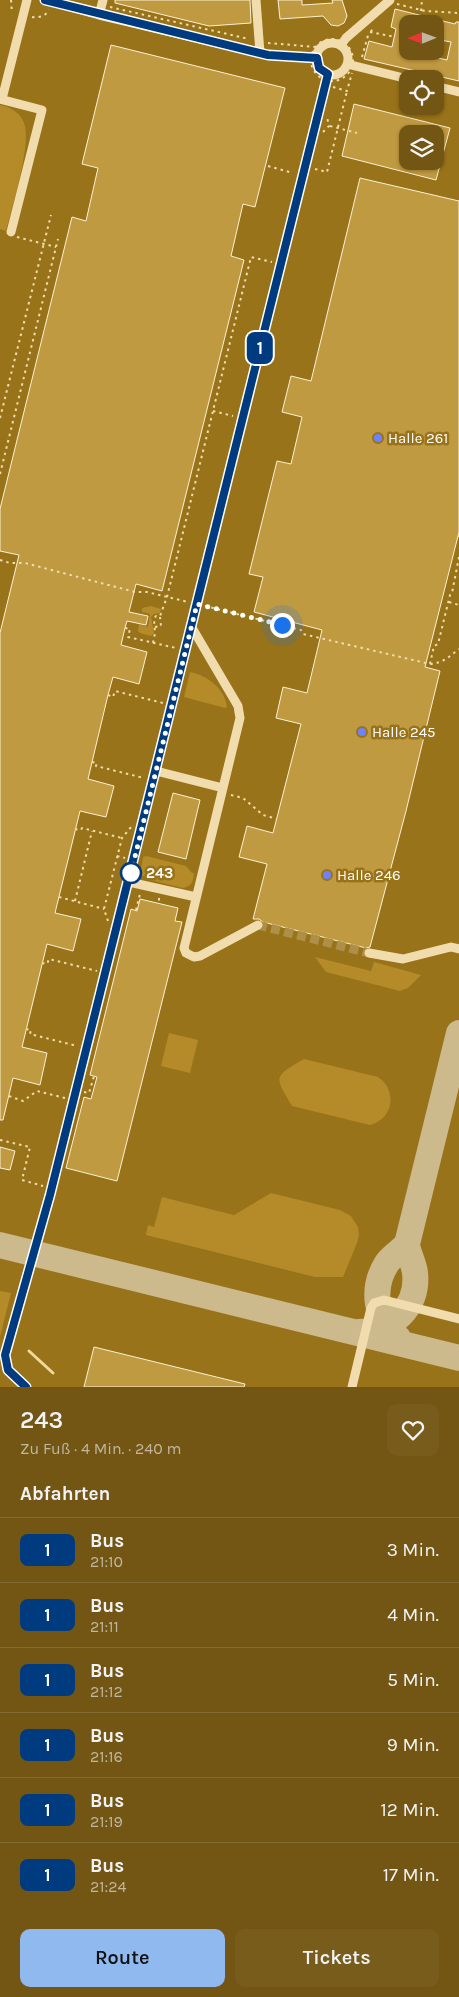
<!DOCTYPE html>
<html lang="de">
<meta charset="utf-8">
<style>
:root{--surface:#735613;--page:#785c1c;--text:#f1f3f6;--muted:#c1b7a0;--line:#856c33;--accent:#90b9f0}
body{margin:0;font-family:Karla,sans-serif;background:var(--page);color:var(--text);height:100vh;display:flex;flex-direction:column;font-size:19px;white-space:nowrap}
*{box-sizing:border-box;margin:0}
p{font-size:16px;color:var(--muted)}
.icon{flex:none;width:28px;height:28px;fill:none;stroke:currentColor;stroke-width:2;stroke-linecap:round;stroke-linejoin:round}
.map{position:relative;height:1387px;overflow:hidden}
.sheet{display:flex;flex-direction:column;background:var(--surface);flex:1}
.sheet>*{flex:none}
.badge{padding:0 10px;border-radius:8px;font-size:18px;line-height:32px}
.needle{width:32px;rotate:269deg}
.tools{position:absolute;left:399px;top:15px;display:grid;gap:10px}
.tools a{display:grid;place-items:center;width:45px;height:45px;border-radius:10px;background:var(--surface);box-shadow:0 1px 4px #0004;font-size:25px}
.you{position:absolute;width:25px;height:25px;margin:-12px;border:4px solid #fff;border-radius:50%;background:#1a73e8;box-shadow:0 0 0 8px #1a73e833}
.map>.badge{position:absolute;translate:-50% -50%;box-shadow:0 0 0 2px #fff}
h2{padding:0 20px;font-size:19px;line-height:45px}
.round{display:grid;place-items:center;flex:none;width:52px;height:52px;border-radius:10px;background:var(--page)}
.headline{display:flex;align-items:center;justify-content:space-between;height:85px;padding:0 20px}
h1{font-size:24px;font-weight:600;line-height:38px}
.cta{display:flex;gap:10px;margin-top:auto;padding:10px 20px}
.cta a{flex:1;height:58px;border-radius:10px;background:var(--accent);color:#111;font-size:20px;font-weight:600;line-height:58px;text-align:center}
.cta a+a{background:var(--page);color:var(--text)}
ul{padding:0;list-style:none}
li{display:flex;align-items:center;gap:15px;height:65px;padding:0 20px;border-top:1px solid var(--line)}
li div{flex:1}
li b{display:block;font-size:19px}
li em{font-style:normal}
li .badge{min-width:55px;font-weight:700;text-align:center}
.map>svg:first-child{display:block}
.green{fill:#b58a28}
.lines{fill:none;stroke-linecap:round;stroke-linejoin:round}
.stream{stroke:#f3d9a0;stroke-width:3}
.taxiway{stroke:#ccb98c;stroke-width:26}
.building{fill:#c09a41;stroke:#fcf0d4;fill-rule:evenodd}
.minor-tunnel{stroke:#ad8f47;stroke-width:9;stroke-dasharray:9 4.5;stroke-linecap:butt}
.path{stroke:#f1dcad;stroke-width:2;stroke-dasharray:2.5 4;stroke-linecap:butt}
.minor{stroke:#f1dcad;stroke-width:9}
.line-casing{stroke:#fff;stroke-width:11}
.line{stroke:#003b80;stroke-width:8}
.walk{stroke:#fff;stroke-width:5;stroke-dasharray:0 9}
.poi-dot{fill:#6d82ff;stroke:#997319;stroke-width:2}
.stop-dot{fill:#fff;stroke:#003b80;stroke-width:2.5}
.labels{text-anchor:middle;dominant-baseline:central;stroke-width:5;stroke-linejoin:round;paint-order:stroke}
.poi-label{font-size:15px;fill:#fff;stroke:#997319;text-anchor:start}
.stop-label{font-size:15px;font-weight:bold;fill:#fff;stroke:#997319;text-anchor:start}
</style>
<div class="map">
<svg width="459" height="1387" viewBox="0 0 459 1387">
<rect width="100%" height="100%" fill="#997319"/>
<path class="green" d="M0 105C10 107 20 112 24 123 32 143 12 207 6 231L0 229Z
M151 606 161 609 160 613 154 614 151 617 154 633 151 636 140 633 138 631 139 624 148 627 150 614 142 612V608Z
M190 672C207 675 225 689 227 707L225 708 184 697Z
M146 856 186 866 192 873H194C193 882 192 886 183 888L146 879V877L140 875 143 857Z
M315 957 371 971 374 962 421 975 408 988 400 991 326 972Z
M169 1033 198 1040 190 1073 161 1066Z
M304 1059 378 1077C398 1090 393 1120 370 1125L292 1106C274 1076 273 1077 304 1059Z
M271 1193 340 1210 351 1216 358 1227 359 1235 357 1243 343 1277H315L146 1235 148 1225 154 1227 162 1197 234 1215Z
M0 1291 11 1293 0 1337Z"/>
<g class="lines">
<path class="stream" d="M29 1351 53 1373"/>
<path class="taxiway" d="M0 1245 459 1358
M358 1332C391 1332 419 1307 415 1273 414 1263 408 1254 407 1244L459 1033
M398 1338C375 1319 371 1288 387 1263 393 1255 401 1251 407 1244"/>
</g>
<path class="building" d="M115 0H250L251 23 209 26 115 3Z
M278 0H302V5L333 3 332 0H342L347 16 344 23 338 26 331 25 323 16 280 19Z
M395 9 455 24 456 22H459V81L364 59 369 41 392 47 396 29 391 27ZM408 24H435V39L451 42 447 60 408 51Z
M111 45 285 88 255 207 243 204 231 256 244 260 162 591 136 584 129 612 148 616 146 625 127 621 125 628 121 645 147 652 139 684 113 677 108 695 88 779 114 786 106 817 80 811 55 913 81 919 73 951 47 944 22 1047 47 1053 40 1085 13 1078 3 1120H0V633L19 555 0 551V509L72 217 86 221 98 168 82 164Z
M354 104 450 128 436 180 342 156ZM408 134H435V161H408Z
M360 178 459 201V532L425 667 440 671 406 811 370 947 366 948 263 922 259 919H253L267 864 239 857 247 826 273 833 301 724 276 718 283 687 307 693 322 630 254 612 263 577 249 574 277 461 291 464 302 417 282 412 291 376 311 381Z
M173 793 200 800 186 859 158 852Z
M140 899 178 908 175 921 182 922 117 1181 66 1168 84 1097 91 1099 97 1077 90 1075 131 909 137 911Z
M0 1147 15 1151 10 1170 0 1168Z
M94 1347 245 1384 244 1387H84Z"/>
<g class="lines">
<path class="minor-tunnel" d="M258 925 369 953"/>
<path class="path" d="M11 0 12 13
M397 4 425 11 459 13
M110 7 249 39
M421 11 422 0
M32 17C39 18 46 16 49 10
M370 32 395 37
M371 32 373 27
M311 60a21 21 0 1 1 42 0a21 21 0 1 1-42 0Z
M268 43 316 47
M362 57 369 32
M333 87 347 91 352 73
M330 126 357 133
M323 132 329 126 327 117
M268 166 293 173
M315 169 327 172 347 91
M17 237 56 247
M213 411 233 416
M0 418 51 215
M0 474 58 239
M458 536H459
M0 560 10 563H25L135 592H147L188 602
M449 602 459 605
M205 606 301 630 303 634 430 664C443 663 449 657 459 649
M155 627 161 626 160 617
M125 628 130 629 128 637 176 648
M153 643 155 633 154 619 156 616H160L167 597 251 257 272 262
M430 664 434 646 438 644 450 595 452 593 459 557
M108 695 113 697 115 691 163 703
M92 762 97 763 96 766 144 778
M231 795 243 798 263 815 277 819
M75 829 81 830 82 828 122 838
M117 856 125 858
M59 897 104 909
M159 898V904
M75 901 92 831
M136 910 140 894
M108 921 104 909 122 838 131 827
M42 963 47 964 49 959 97 971
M26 1029 31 1030 30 1034 77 1046
M84 1092 89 1093 94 1076
M9 1096 23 1101 37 1091 65 1098
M0 1140 30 1147 22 1180 43 1186"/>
<path class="minor" d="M45 0 99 15 268 55 317 58
M256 0 260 53
M99 15 103 0
M316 59a16 16 0 1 1 32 0a16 16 0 1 1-32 0Z
M341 45 346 38 390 0
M347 64 408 79
M435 86 459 92
M0 99 42 110 11 232
M2 99 27 0
M191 626 238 706 240 718 186 940 184 948 186 953 194 957 200 956 258 925
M156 771 223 788
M129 882 196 897
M369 953 403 959 451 947 459 949
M26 1387 8 1370 5 1355 50 1195 328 74
M352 1387 371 1308 374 1303 384 1300 459 1319"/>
</g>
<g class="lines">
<defs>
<path id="line" d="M26 1387 8 1370 5 1355 50 1195 328 74 319 68 317 58 268 55 45 0"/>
</defs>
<use href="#line" class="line-casing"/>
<use href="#line" class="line"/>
<path class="walk" d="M131 873 197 604 282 625"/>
</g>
<g class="poi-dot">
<circle cx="378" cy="438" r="5"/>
<circle cx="362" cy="732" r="5"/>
<circle cx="327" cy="875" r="5"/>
</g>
<circle class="stop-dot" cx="131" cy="873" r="10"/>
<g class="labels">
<g class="poi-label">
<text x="388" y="438">Halle 261</text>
<text x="372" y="732">Halle 245</text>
<text x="337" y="875">Halle 246</text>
</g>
<g class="stop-label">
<text x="146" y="873">243</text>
</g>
</g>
</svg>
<div class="tools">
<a><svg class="needle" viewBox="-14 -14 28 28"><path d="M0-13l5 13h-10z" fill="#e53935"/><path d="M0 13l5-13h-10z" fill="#c1b7a0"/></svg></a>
<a><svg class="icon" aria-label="locate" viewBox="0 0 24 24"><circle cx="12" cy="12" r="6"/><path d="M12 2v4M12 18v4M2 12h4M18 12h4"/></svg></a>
<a><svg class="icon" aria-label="layers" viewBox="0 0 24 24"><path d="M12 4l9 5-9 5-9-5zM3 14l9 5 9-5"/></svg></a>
</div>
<div class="you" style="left:282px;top:625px"></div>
<b class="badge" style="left:260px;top:348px;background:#003b80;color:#fff">1</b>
</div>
<section class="sheet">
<div class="headline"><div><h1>243</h1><p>Zu Fuß · 4 Min. · 240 m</p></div><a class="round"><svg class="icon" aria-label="heart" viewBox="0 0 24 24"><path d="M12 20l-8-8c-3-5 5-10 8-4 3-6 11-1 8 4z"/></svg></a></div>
<h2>Abfahrten</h2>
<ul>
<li><span class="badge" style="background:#003b80;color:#fff">1</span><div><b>Bus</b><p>21:10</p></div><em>3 Min.</em></li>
<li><span class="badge" style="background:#003b80;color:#fff">1</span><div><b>Bus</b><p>21:11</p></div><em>4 Min.</em></li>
<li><span class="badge" style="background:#003b80;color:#fff">1</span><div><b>Bus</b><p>21:12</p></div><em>5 Min.</em></li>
<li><span class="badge" style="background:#003b80;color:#fff">1</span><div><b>Bus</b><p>21:16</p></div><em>9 Min.</em></li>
<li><span class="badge" style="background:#003b80;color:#fff">1</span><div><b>Bus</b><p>21:19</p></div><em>12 Min.</em></li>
<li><span class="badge" style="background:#003b80;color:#fff">1</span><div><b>Bus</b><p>21:24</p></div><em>17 Min.</em></li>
</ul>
<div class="cta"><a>Route</a><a>Tickets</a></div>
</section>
